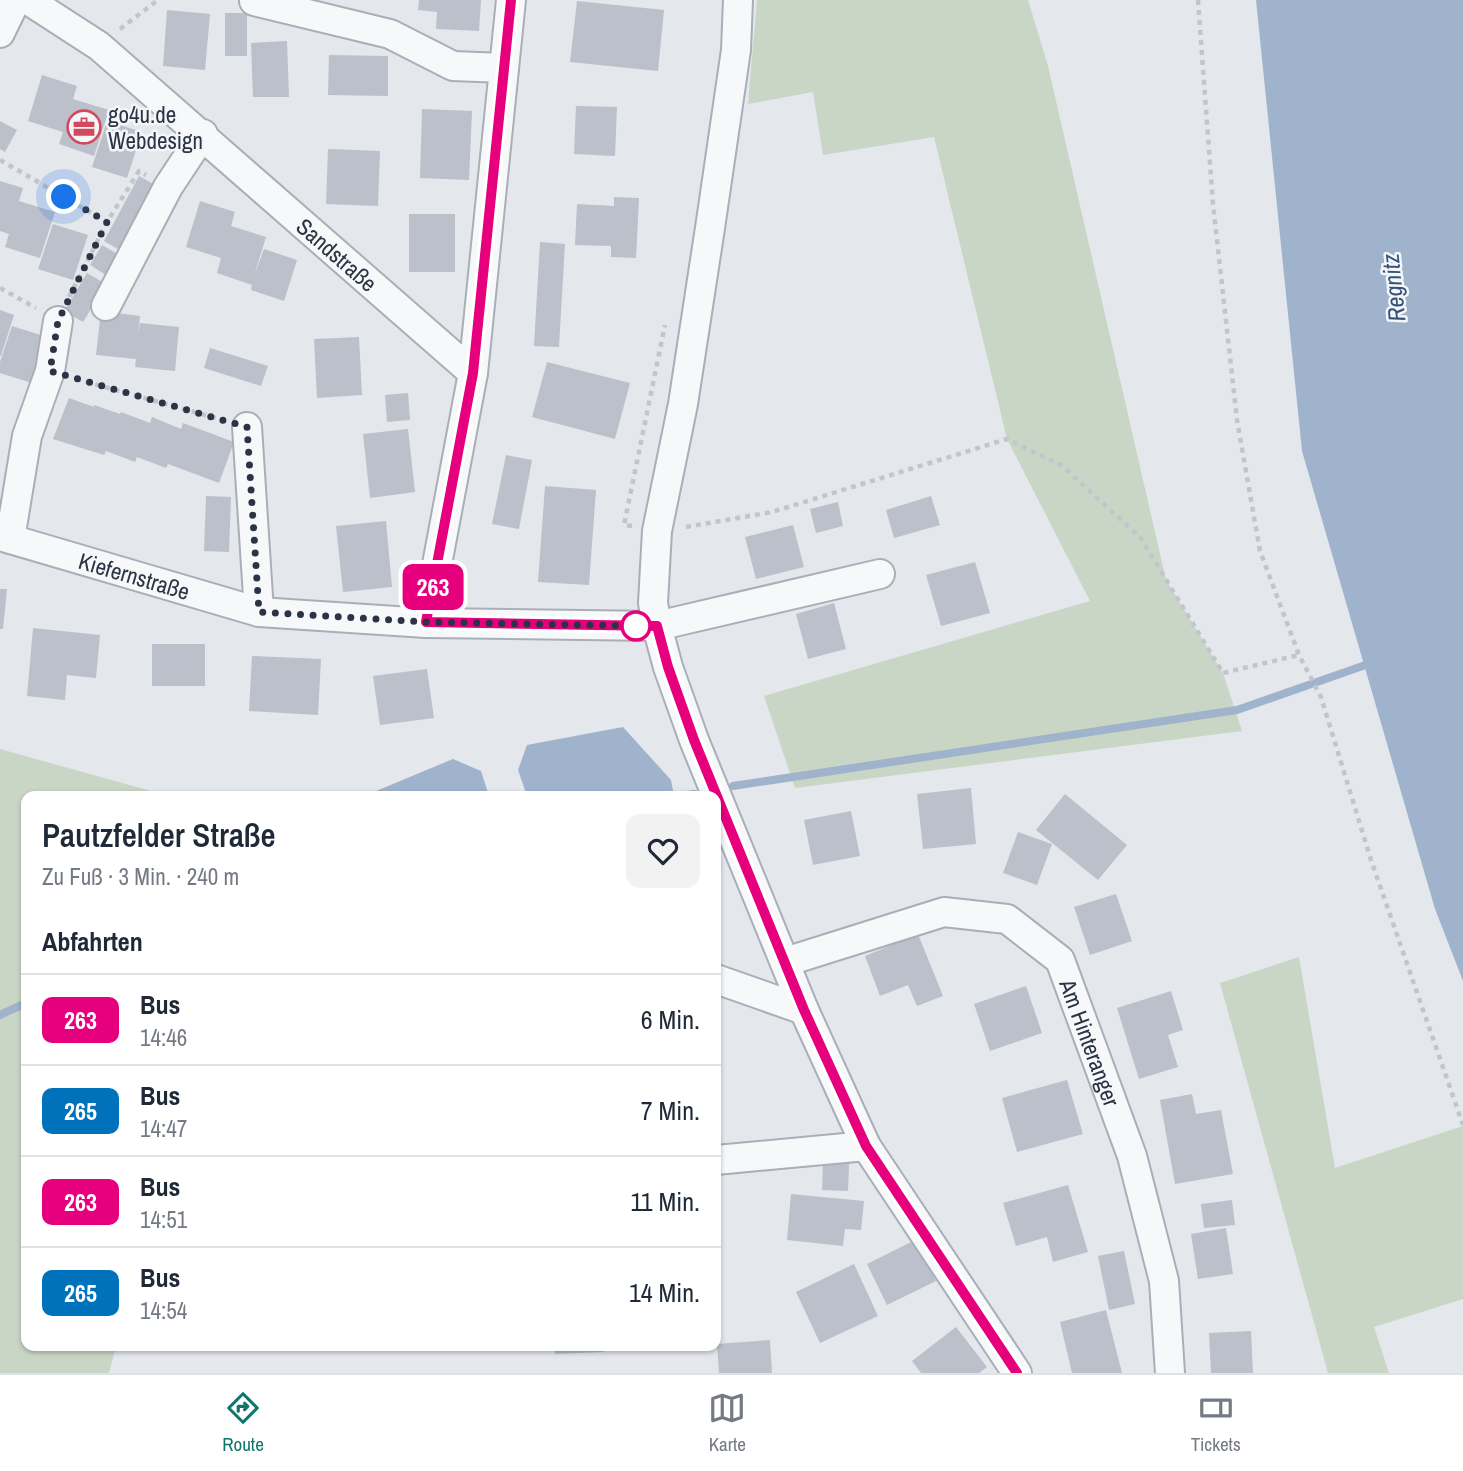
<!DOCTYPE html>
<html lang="de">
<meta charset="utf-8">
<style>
:root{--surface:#fff;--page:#f2f2f3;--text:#1f2937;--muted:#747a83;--line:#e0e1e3;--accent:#0f766e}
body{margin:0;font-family:"Archivo Narrow",sans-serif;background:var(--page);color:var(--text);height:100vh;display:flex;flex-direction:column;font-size:26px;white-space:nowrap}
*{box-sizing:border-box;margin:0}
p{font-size:23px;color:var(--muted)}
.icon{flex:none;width:38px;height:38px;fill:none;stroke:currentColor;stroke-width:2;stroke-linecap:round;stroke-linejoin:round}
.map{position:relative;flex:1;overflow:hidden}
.side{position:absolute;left:21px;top:791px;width:700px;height:560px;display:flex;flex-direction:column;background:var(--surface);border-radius:14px;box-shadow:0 2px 5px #0004}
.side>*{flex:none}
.badge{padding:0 14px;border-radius:10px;font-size:24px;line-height:46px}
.you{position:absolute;width:35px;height:35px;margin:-18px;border:5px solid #fff;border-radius:50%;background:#1a73e8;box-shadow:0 0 0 10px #1a73e833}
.map>.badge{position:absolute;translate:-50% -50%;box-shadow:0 0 0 4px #fff}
h2{padding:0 21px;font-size:26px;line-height:63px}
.round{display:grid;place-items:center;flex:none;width:74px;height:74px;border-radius:14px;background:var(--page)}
.summary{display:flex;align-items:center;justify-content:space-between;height:119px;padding:0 21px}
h1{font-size:33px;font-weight:600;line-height:52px}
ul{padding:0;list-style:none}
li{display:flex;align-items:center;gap:21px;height:91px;padding:0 21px;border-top:2px solid var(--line)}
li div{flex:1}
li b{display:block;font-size:26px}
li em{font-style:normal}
li .badge{min-width:77px;font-weight:700;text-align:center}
.tab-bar{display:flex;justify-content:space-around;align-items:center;height:98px;border-top:2px solid var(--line);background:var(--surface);font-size:19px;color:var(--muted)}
.tab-bar a{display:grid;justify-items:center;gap:4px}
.tab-bar .current{color:var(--accent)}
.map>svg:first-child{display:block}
.green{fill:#c9d6c5}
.water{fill:#9fb4cc}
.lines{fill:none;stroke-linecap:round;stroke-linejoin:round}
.stream{stroke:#9fb4cc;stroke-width:8}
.building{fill:#bbc0ca}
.minor-casing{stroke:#a9aeb7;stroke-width:32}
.path{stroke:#c2c5cb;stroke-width:4.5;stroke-dasharray:5 5;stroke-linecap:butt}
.minor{stroke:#f7f8fa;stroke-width:28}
.line-casing{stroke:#fff;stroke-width:16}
.line{stroke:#e6007e;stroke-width:10}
.walk{stroke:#2b3445;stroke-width:7;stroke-dasharray:0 12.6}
.stop-dot{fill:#fff;stroke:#e6007e;stroke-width:3.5}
.labels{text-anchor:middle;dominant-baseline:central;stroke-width:5;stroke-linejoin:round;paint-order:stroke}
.poi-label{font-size:23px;fill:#2b3445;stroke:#f4f6f9;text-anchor:start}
.street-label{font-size:23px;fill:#2b3445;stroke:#f4f6f9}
.water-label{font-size:24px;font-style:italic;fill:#34527a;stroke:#f4f6f9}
</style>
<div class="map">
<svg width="1463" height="1373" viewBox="0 0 1463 1373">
<rect width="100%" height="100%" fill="#e4e7ec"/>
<path class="green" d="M757 0H1028L1048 66 1166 580 1223 673 1242 731 795 788 764 696 1090 601 1007 439 934 137 823 155 813 92 748 104Z
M0 749 169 796H26V1346H116L109 1373H0Z
M1299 957 1335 1168 1463 1126V1299L1374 1327 1389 1373H1328L1220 983Z"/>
<path class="water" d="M1256 0H1463V981L1435 909 1302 451Z
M623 727 671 780 674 796H527L518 770 527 745Z
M453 759 481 771 489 796H364Z"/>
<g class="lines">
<path class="stream" d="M733 786 1237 710 1374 662
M680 796 694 794
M0 1015 26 1003"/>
</g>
<path class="building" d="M419 0H481L479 31 436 29 437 12 418 10Z
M577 1 664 10 658 71 570 62Z
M167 10 210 14 205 70 163 66Z
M225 13H247V56H225Z
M287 41 289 97H253L251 43Z
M329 55 388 56V96L328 95Z
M42 75 77 86 73 99 109 110 94 156 59 144 63 132 28 121Z
M576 106 617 107 615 156 574 154Z
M422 109 472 111 469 180 420 178Z
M0 121 17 130 5 152 0 149Z
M107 121 142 132 127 178 92 167Z
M328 149 380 151 378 206 326 204Z
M139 176 159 187 123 252 104 241Z
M0 181 23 188 19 201 55 212 40 258 5 247 9 234 0 231Z
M614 197 639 198 636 258 611 257V246L575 245 577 204 614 206Z
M200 201 235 212 231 226 266 237 254 276 264 249 297 260 284 301 251 290 252 285 217 273 221 258 186 247Z
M409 214H455V272H409Z
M53 224 88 235 73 280 38 269Z
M540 242 565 244 559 347 534 346Z
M102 245 121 256 109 277 90 265Z
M87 273 106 284 83 322 64 311Z
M0 310 14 315 1 356H0Z
M101 311 140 316 138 334 140 323 179 327 175 371 135 367 136 359 96 355Z
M12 326 47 337 32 383 0 373V362Z
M359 337 362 395 317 398 314 339Z
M210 348 268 366 261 386 204 368Z
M547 362 630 383 615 439 532 417Z
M408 393 410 420 387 422 385 395Z
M69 398 94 407V405L120 414 121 412 150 423 152 417 181 429 183 423 234 442 219 483 168 464 166 468 137 457 135 462 106 451 104 455 53 439Z
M408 429 415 492 370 498 363 434Z
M506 455 532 460 519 529 492 524Z
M545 486 596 490 589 585 538 582Z
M206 496 231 497 229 552 204 551Z
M931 496 940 525 894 538 886 510Z
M838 502 843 526 816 533 810 509Z
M386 521 392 587 343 592 336 526Z
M793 525 804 567 756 579 745 537Z
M975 562 990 613 941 626 926 575Z
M0 589H7L3 629H0Z
M834 603 846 649 808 659 796 614Z
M33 628 100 635 96 678 67 675 65 700 27 696Z
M152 644H205V686H152Z
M252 656 321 659 318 715 249 711Z
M427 669 434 718 380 725 373 676Z
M971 788 976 844 923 849 917 794Z
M1065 794 1127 845 1098 880 1036 830Z
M851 811 860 856 813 865 804 820Z
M1018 832 1052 844 1037 885 1003 873Z
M1116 894 1132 941 1090 955 1074 907Z
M918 934 943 996 917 1006 908 985 880 996 865 956Z
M1026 986 1042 1033 990 1051 974 1004Z
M1171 991 1183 1030 1168 1035 1178 1067 1139 1079 1117 1008Z
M1067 1080 1083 1134 1017 1152 1002 1098Z
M1192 1094 1196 1114 1221 1110 1233 1174 1175 1184 1160 1100Z
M823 1164H849L848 1191 822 1190Z
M1068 1185 1088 1252 1053 1262 1047 1237 1016 1246 1003 1203Z
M791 1194 864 1201 861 1230 845 1229 843 1246 787 1240Z
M1232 1200 1235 1225 1204 1228 1201 1204Z
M1226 1228 1233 1274 1198 1279 1191 1234Z
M915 1240 936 1281 887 1305 867 1264Z
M1124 1251 1135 1304 1109 1310 1098 1256Z
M854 1264 878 1316 820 1343 796 1292Z
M1106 1310 1122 1373H1072L1060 1322Z
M956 1327 987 1367 979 1373H921L912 1361Z
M1251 1331 1253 1373H1211L1209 1333Z
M770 1340 772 1373H719L717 1344Z
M554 1346H603L604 1352 555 1354Z"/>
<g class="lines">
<defs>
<g id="minor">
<path id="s1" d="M28 0 99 46 473 373"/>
<path d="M738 0 736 50 710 228 683 404 657 531 653 603 657 626 668 667 694 740 804 1010 866 1146 1017 1373"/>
<path d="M254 1 390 34 453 66 504 68"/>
<path d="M0 33 16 0"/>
<path d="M106 306 168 187 203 134"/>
<path d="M247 427 259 612"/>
<path id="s2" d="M0 536 259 612 426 623 657 626 880 574"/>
<path d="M10 539 27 436 50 371 58 321"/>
<path d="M426 623 473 373 511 0"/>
<path id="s3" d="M785 962 944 912 1007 919 1060 960 1132 1156 1164 1281 1170 1373"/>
<path d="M716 979 804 1010"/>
<path d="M716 1160 866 1146"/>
</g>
</defs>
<use href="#minor" class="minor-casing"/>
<path class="path" d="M1198 0 1213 204 1237 420 1260 551 1299 655 1321 697 1371 860 1463 1125
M120 29 158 0
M0 160 107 222
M0 288 36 308
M69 297 107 222 139 171 146 175
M76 379 223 420
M632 526 624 525 665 325
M686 527 772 512 1007 439 1061 465 1140 537 1223 673 1299 655"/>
<use href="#minor" class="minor"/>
</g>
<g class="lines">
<defs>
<path id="line" d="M511 0 473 373 426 622 657 626 668 667 694 740 804 1010 866 1146 1017 1373"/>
</defs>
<use href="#line" class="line-casing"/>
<use href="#line" class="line"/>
<path class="walk" d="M64 197 107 222 58 321 50 371 247 427 259 612 426 622 636 626"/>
</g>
<defs>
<symbol id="office-ring" viewBox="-11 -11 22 22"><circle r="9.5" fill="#f4f6f9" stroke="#d1495b" stroke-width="1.5"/><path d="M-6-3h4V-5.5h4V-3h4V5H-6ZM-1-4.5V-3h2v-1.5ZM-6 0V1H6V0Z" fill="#d1495b"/></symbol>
</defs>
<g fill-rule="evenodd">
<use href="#office-ring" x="65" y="108" width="38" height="38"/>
</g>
<circle class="stop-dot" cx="636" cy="626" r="14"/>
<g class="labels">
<g class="poi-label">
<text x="108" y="114">go4u.de<tspan x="108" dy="26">Webdesign</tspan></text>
</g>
<g class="street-label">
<text stroke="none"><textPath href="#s1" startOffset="401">Sandstraße</textPath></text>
<text stroke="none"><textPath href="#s2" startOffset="140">Kiefernstraße</textPath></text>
<text stroke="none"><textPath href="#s3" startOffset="385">Am Hinteranger</textPath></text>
</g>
<g class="water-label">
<text transform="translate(1393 288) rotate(-96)">Regnitz</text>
</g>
</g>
</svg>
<div class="you" style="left:64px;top:197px"></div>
<b class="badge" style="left:433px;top:587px;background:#e6007e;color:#fff">263</b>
<section class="side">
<div class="summary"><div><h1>Pautzfelder Straße</h1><p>Zu Fuß · 3 Min. · 240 m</p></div><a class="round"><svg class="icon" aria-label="heart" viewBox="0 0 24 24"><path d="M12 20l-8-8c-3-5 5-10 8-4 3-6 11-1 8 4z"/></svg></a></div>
<h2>Abfahrten</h2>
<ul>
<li><span class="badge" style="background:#e6007e;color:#fff">263</span><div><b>Bus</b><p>14:46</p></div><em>6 Min.</em></li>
<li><span class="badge" style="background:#0072bc;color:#fff">265</span><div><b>Bus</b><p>14:47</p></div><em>7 Min.</em></li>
<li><span class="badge" style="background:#e6007e;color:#fff">263</span><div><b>Bus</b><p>14:51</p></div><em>11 Min.</em></li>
<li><span class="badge" style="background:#0072bc;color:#fff">265</span><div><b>Bus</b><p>14:54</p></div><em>14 Min.</em></li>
</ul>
</section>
</div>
<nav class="tab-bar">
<a class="current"><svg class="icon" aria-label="directions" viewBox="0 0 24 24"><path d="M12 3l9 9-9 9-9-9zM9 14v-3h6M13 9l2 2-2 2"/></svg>Route</a>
<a><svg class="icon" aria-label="map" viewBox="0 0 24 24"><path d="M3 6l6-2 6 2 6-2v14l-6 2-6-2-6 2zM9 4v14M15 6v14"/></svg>Karte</a>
<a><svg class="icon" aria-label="tickets" viewBox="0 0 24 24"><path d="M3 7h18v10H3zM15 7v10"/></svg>Tickets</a>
</nav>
